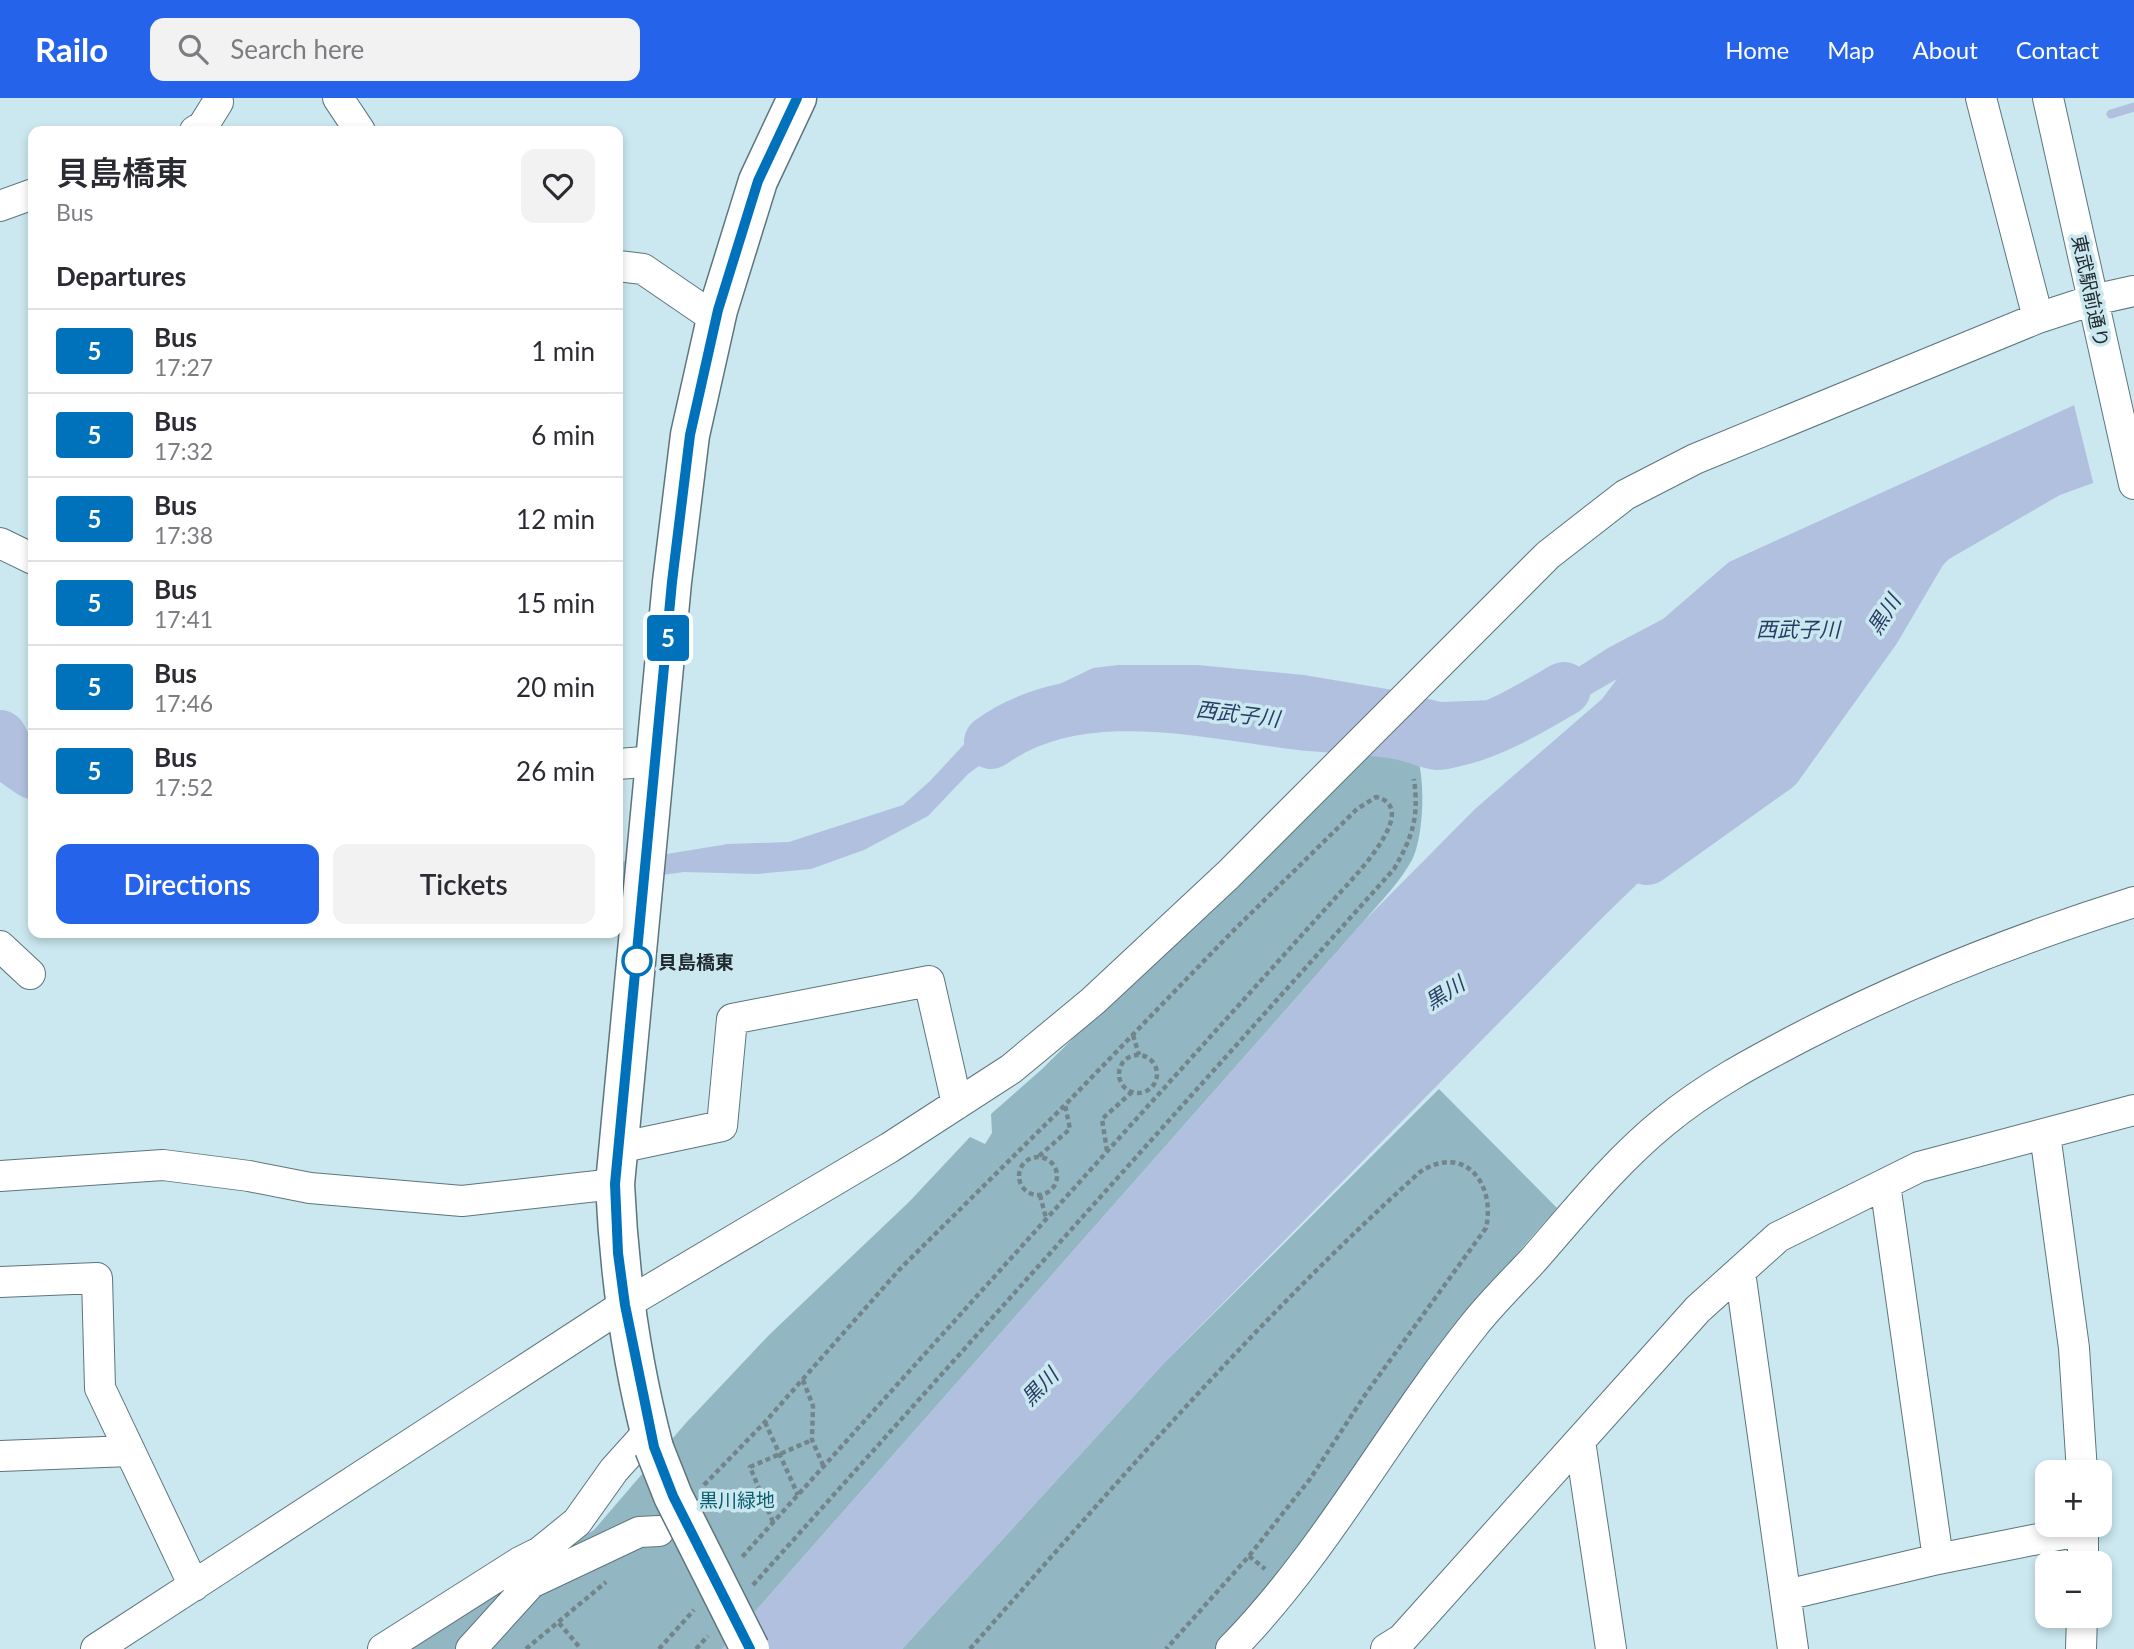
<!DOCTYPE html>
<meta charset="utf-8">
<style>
:root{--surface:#fff;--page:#f2f2f3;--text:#2b2b33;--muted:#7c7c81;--line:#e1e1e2;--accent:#2563eb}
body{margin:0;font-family:Lato,"Noto Sans JP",sans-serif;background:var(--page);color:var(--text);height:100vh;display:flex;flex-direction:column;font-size:26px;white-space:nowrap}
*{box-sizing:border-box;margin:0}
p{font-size:23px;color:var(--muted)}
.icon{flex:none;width:38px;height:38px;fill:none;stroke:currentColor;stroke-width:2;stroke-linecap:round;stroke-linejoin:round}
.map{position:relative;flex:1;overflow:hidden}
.side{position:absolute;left:28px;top:28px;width:595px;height:812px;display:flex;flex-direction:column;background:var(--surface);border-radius:14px;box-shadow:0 4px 10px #0003}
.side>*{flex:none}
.badge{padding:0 14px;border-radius:5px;font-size:24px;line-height:46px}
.controls{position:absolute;left:2035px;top:1362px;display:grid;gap:14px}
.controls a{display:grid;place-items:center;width:77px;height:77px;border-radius:14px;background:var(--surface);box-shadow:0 4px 10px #0003;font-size:35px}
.map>.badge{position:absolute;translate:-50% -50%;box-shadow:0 0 0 4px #fff}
h2{padding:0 28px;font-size:26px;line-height:63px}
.round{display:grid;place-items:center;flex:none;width:74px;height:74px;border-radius:14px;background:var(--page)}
.summary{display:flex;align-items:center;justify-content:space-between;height:119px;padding:0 28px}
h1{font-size:33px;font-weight:600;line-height:52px}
.action{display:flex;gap:14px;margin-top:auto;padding:14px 28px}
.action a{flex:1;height:80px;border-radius:14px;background:var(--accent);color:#fff;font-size:28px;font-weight:600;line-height:80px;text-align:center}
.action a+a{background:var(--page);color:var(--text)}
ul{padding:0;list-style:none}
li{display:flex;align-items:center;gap:21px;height:84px;padding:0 28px;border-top:2px solid var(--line)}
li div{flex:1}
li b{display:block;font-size:26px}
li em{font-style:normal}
li .badge{min-width:77px;font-weight:700;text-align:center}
header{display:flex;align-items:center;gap:42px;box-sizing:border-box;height:98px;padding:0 35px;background:var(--accent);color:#fff}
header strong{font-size:33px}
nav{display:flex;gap:38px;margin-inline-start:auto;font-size:24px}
.search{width:490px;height:63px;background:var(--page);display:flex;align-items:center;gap:18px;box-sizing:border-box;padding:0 24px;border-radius:14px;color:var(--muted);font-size:26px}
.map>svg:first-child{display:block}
.green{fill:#92b7c3}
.water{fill:#b0c0de}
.pier{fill:#cbe7ef}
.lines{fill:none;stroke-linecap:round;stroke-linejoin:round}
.stream{stroke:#b0c0de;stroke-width:9}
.river{stroke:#b0c0de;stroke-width:54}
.minor-casing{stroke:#5d757d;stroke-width:32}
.highway-casing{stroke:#5d757d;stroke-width:41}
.path{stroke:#73858b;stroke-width:4.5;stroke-dasharray:5 3.5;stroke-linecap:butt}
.minor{stroke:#fff;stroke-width:30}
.highway{stroke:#fff;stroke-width:38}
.highway-bridge-casing{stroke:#5d757d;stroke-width:41;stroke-linecap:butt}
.highway-bridge{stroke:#fff;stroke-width:38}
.line-casing{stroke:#fff;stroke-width:16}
.line{stroke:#0072bc;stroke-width:10}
.stop-dot{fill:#fff;stroke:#0072bc;stroke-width:3.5}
.labels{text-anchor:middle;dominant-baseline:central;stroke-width:7;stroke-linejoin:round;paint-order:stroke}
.street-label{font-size:19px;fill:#212b2f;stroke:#cbe7ef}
.stop-label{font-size:19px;font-weight:bold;fill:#212b2f;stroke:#cbe7ef;text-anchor:start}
.park-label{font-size:19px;fill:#0a5c6e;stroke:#cbe7ef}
.water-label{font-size:21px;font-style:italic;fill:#283c65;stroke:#cbe7ef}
</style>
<header>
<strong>Railo</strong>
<div class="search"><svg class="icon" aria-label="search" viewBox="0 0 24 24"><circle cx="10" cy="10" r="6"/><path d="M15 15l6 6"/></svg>Search here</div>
<nav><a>Home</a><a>Map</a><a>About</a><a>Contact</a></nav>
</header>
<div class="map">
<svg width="2134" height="1551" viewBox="0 0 2134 1551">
<rect width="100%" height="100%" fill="#cbe7ef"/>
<path class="green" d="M1383 640C1394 641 1406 640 1413 650 1427 670 1424 740 1412 762 1400 784 1381 803 1365 822L722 1551H408L594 1432 685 1326 769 1237 909 1104 970 1039 985 1046 992 1035 991 1016 1041 972 1346 671Z
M1439 991 1557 1110 1521 1151 1449 1242 1285 1474 1215 1551H902L1164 1265Z"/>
<path class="water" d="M2134 280V370L2060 397 1949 461 1890 491 1768 659 1602 820 1164 1265 902 1551H722L1365 822 1475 711 1602 601 1617 581 1558 615 1442 634 1325 608 1210 595 1103 592 1073 603 1023 636 968 676 928 718 864 752 811 771 758 776 684 774 618 783V764L728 746 789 744 903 707 930 683 970 640 1039 596 1093 570 1118 567H1197L1304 577 1387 591 1441 604 1519 601 1538 595 1608 550 1663 521 1729 464Z
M0 644 16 658 33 668V694L0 674Z"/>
<path class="pier" d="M2134 276V374L2094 388 2073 303Z"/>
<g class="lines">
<path class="stream" d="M2111 16 2134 9"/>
<path class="river" d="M0 639 10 658 33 674
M991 644C1075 583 1195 611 1291 624 1328 629 1366 628 1402 635 1414 637 1426 644 1438 645 1443 645 1449 643 1454 642 1494 633 1529 611 1564 591
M1647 760 1776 668 1874 531 1921 451 1944 427"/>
<defs>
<path id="minor" d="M338 0 360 33
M1981 0 2038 220
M2048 0 2134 386
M195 33 203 28 218 4
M0 108 33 96
M618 168 643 171 716 221
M0 445 33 461
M618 666 657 663
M0 848 30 876
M2045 1036 2074 1250 2082 1374
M618 1050 722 1028 732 921 929 883 957 1006
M0 1078 163 1067 249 1078 310 1090 462 1103 615 1086
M1885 1086 1938 1461
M1740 1174 1793 1551
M0 1184 97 1180 100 1290 194 1488
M1580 1343 1611 1551
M0 1358 130 1353
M2083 1465V1426
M531 1485 639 1434 659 1433
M1786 1497 1938 1461 2083 1432
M96 1551 624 1207 889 1050 1011 971 1093 903 1228 777 1548 457 1625 397 1695 361 2038 220 2093 202 2134 193
M383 1551 520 1464 540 1454 577 1424 614 1372 650 1332
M471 1551 531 1485 532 1465
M1231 1551C1326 1454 1389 1333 1474 1227 1493 1203 1515 1182 1535 1160 1576 1113 1616 1063 1664 1024 1706 989 1755 963 1803 938 1909 883 2020 840 2134 804
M1386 1551 1402 1541 1698 1211 1778 1139 1919 1069 2134 1012
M2081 1551 2082 1517"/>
<path id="highway" d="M654 1350C631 1263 619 1175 615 1086L672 484 690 337 718 212 758 83 797 0"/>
</defs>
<use href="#minor" class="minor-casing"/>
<use href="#highway" class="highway-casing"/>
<path class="path" d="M1133 937 1139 957
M1119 976a19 19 0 1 1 38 0a19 19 0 1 1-38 0Z
M1107 1053 1102 1021 1132 994
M1039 1058 1070 1031 1065 1007
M1019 1078a19 19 0 1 1 38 0a19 19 0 1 1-38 0Z
M1040 1097 1046 1120
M803 1282 813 1308 812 1342 823 1367
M765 1324 798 1397
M704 1387 765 1324 899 1172 1065 1007 1230 836 1357 711 1376 699C1423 710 1352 781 1337 798L742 1459
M773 1424 750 1369 812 1342
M1249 1458 1265 1471
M753 1487 1394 771C1413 738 1419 719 1414 681
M559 1525 581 1551
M526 1551 606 1484
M659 1551 694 1512
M696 1551 708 1538
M970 1551C1114 1388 1258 1220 1420 1074 1464 1045 1496 1085 1486 1130L1367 1294 1310 1381 1249 1458 1166 1551"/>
<use href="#minor" class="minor"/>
<use href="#highway" class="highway"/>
<defs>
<path id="highway-bridge" d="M654 1350 673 1398 750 1551"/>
</defs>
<use href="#highway-bridge" class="highway-bridge-casing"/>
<use href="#highway-bridge" class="highway-bridge"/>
</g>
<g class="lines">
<defs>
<path id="line" d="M750 1551 673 1398 654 1349 625 1207 618 1155 615 1086 672 484 690 337 718 212 758 83 797 0"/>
</defs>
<use href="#line" class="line-casing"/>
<use href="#line" class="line"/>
</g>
<circle class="stop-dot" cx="637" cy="863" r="14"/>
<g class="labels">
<g class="street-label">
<text transform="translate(2091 193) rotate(78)">東武駅前通り</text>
</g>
<g class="stop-label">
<text x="658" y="863">貝島橋東</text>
</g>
<g class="park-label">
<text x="737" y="1401">黒川緑地</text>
</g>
<g class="water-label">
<text transform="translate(1883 516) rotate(-58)">黒川</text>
<text x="1798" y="530">西武子川</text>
<text transform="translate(1238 615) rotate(7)">西武子川</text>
<text transform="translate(1444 894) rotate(-33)">黒川</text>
<text transform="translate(1039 1288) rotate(-46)">黒川</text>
</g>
</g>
</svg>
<div class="controls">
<a>+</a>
<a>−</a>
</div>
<b class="badge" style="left:668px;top:540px;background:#0072bc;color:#fff">5</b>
<section class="side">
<div class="summary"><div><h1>貝島橋東</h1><p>Bus</p></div><a class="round"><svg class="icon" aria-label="heart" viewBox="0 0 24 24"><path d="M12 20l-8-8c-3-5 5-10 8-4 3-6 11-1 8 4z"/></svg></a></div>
<h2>Departures</h2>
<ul>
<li><span class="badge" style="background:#0072bc;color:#fff">5</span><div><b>Bus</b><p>17:27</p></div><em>1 min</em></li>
<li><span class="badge" style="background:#0072bc;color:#fff">5</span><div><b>Bus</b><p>17:32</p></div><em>6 min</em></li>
<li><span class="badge" style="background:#0072bc;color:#fff">5</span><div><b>Bus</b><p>17:38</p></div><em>12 min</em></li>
<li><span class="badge" style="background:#0072bc;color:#fff">5</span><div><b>Bus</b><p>17:41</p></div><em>15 min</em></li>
<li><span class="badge" style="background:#0072bc;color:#fff">5</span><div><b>Bus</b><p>17:46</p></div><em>20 min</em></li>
<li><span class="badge" style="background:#0072bc;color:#fff">5</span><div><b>Bus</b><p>17:52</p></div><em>26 min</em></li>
</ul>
<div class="action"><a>Directions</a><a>Tickets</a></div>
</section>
</div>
